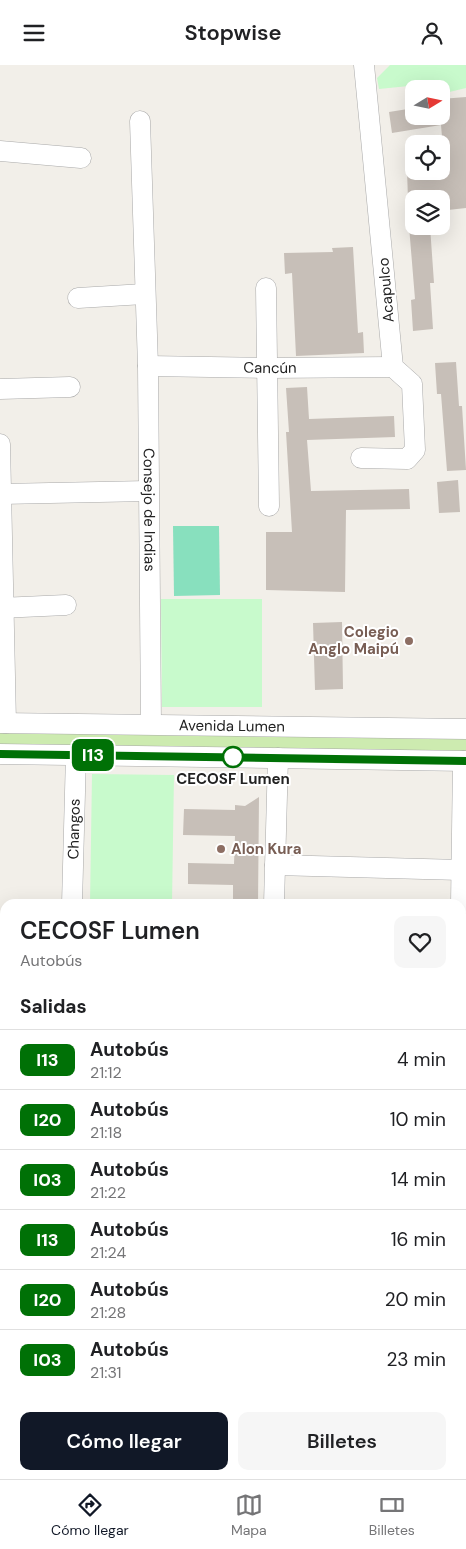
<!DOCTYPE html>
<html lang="es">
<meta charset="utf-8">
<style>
:root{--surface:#fff;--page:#f6f6f6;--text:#202124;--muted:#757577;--line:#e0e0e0;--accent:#111827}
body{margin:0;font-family:"DM Sans",sans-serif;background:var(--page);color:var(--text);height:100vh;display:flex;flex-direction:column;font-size:19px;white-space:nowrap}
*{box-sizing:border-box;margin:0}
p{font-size:16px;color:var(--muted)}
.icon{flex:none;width:28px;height:28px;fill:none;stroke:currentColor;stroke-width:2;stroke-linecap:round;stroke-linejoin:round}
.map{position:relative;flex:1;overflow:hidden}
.details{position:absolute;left:0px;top:834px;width:466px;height:581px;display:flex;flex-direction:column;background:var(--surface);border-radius:15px 15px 0 0;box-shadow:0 5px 20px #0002}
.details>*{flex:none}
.badge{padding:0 10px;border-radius:8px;font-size:18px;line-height:32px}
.needle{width:32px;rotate:80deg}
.controls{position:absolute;left:405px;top:15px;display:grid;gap:10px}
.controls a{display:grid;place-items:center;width:45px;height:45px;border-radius:10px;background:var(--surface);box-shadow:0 5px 20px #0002;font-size:25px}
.map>.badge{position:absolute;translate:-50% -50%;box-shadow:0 0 0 2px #fff}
h2{padding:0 20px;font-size:19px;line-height:45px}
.round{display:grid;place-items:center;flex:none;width:52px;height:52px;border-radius:10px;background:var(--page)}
.summary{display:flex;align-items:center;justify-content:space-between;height:85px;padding:0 20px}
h1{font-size:24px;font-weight:600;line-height:38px}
.action{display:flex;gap:10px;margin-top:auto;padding:10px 20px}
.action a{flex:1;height:58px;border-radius:10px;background:var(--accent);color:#fff;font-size:20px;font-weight:600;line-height:58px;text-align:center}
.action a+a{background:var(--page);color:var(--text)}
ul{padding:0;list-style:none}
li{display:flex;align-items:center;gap:15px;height:60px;padding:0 20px;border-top:1px solid var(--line)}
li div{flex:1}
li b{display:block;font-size:19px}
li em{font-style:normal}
li .badge{min-width:55px;font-weight:700;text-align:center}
header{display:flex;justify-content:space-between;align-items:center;height:65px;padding:0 20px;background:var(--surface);font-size:22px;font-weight:600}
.dock{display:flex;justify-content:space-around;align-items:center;height:70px;border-top:1px solid var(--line);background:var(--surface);font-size:14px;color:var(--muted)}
.dock a{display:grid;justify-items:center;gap:2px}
.dock .on{color:var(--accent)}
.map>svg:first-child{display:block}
.grass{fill:#cdebb0}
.park{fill:#c8facc}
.pitch{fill:#88e0be}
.building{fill:#c7bfb8}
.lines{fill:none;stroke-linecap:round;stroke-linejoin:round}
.minor-casing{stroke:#a9a9a9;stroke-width:21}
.minor{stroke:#fff;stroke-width:20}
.line-casing{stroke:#fff;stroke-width:11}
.line{stroke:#007106;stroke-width:8}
.education-dot{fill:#8d6e63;stroke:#fff;stroke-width:2}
.stop-dot{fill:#fff;stroke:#007106;stroke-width:2.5}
.labels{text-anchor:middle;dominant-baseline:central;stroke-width:4;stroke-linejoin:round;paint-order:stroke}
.street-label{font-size:15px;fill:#222;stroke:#fff}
.education-label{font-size:15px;font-weight:bold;fill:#785e54;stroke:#fff;text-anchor:end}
.stop-label{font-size:15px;font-weight:bold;fill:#222;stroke:#fff}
</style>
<header><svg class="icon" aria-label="menu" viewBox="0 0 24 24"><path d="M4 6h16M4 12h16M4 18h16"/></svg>Stopwise<svg class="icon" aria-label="person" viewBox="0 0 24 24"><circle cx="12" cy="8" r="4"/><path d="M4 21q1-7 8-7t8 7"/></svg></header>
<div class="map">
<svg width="466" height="1414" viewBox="0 0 466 1414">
<rect width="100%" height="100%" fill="#f2efe9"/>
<path class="grass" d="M0 668 466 674V688L0 681Z"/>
<path class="park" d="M390 0H466V23L441 29V24H430L429 19 379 24 377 13Z
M161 534H262V642H162Z
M92 709 174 710 172 839H90Z"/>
<path class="pitch" d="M173 461H219L220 530 174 531Z"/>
<path class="building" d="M466 32V143L448 145 447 134H408L407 106H445L441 60 392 68 389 47 414 43V51H441V34Z
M409 161H430L434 218H430L433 264 413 266 411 235 415 234Z
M353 182 358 268 363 267 364 288 296 291 292 208 285 209 284 188 333 187 332 183Z
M456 297 459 341H462L466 405 447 406 441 329H437L435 298Z
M307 322 309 354 394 351 395 372 307 375 311 426 409 424 410 444 346 445 345 527 266 525V467H292L286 367H289L286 323Z
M458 415 460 447 439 448 437 417Z
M342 557 343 624 315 625 313 558Z
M259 732 258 839H233V820L188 819V798L234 799 235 771 183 770 184 744 235 745V740L245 741Z"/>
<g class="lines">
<defs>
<g id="minor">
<path id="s1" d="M140 56 148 301 151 659"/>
<path d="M0 86 81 93"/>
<path d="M266 223 269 441"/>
<path d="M78 233 144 229"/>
<path id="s2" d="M148 301 267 303 393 302"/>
<path d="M0 324 70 322"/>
<path d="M0 379 6 658"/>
<path d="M361 393 407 394 415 385 412 319 393 302 364 0"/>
<path d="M1 429 148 426"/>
<path d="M0 543 66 540"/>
<path id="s3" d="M0 658 466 664"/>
<path d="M0 689 466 696"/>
<path d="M275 800 461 805"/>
<path id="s4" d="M72 839 76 690"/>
<path d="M274 839 278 693"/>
<path d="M461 839 463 696"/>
<path d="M0 878H5"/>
<path d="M0 959H5"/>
<path d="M461 966 466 965"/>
<path d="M0 1049H5"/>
<path d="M0 1130H5"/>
<path d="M0 1212H5"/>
<path d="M0 1293H5"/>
<path d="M0 1379H5"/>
<path d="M260 1414V1410"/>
<path d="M452 1414V1410"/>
</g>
</defs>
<use href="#minor" class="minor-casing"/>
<use href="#minor" class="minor"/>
</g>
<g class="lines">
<defs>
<path id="line" d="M0 689 466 696"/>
</defs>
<use href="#line" class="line-casing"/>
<use href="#line" class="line"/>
</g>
<g class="education-dot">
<circle cx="409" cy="576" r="5"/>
<circle cx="221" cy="784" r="5"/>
</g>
<circle class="stop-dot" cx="233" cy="692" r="10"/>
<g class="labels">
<g class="street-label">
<text transform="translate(386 225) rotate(-95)">Acapulco</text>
<text stroke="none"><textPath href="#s2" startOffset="122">Cancún</textPath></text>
<text stroke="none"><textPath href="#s1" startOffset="389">Consejo de Indias</textPath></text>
<text stroke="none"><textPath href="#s3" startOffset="232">Avenida Lumen</textPath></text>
<text stroke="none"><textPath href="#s4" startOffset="75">Changos</textPath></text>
</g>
<g class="education-label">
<text x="399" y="567">Colegio<tspan x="399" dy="17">Anglo Maipú</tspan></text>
<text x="231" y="784" text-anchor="start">Alon Kura</text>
</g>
<g class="stop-label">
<text x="233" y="714">CECOSF Lumen</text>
</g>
</g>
</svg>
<div class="controls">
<a><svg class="needle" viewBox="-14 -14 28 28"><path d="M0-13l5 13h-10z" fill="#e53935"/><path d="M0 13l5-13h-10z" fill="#757577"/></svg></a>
<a><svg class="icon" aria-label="locate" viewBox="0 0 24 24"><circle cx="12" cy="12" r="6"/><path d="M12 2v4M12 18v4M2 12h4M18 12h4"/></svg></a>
<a><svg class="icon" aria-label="layers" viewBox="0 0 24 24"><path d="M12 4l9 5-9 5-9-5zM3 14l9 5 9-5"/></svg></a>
</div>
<b class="badge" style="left:93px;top:690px;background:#007106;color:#fff">I13</b>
<section class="details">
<div class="summary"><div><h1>CECOSF Lumen</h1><p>Autobús</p></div><a class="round"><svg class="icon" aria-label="heart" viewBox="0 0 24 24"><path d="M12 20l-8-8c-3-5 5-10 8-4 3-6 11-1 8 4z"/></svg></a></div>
<h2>Salidas</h2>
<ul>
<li><span class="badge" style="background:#007106;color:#fff">I13</span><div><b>Autobús</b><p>21:12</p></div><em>4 min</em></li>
<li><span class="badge" style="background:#007106;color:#fff">I20</span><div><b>Autobús</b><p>21:18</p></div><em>10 min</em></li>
<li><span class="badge" style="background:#007106;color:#fff">I03</span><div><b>Autobús</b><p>21:22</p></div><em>14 min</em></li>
<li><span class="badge" style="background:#007106;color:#fff">I13</span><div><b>Autobús</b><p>21:24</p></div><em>16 min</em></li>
<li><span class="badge" style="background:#007106;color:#fff">I20</span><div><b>Autobús</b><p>21:28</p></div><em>20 min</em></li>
<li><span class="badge" style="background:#007106;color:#fff">I03</span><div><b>Autobús</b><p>21:31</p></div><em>23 min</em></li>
</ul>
<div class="action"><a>Cómo llegar</a><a>Billetes</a></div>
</section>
</div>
<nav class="dock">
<a class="on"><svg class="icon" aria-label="directions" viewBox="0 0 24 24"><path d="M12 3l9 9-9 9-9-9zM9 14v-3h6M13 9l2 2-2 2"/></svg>Cómo llegar</a>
<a><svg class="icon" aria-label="map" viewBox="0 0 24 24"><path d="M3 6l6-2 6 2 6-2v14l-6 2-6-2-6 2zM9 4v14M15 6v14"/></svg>Mapa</a>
<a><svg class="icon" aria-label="tickets" viewBox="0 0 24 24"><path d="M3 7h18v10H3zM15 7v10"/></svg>Billetes</a>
</nav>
